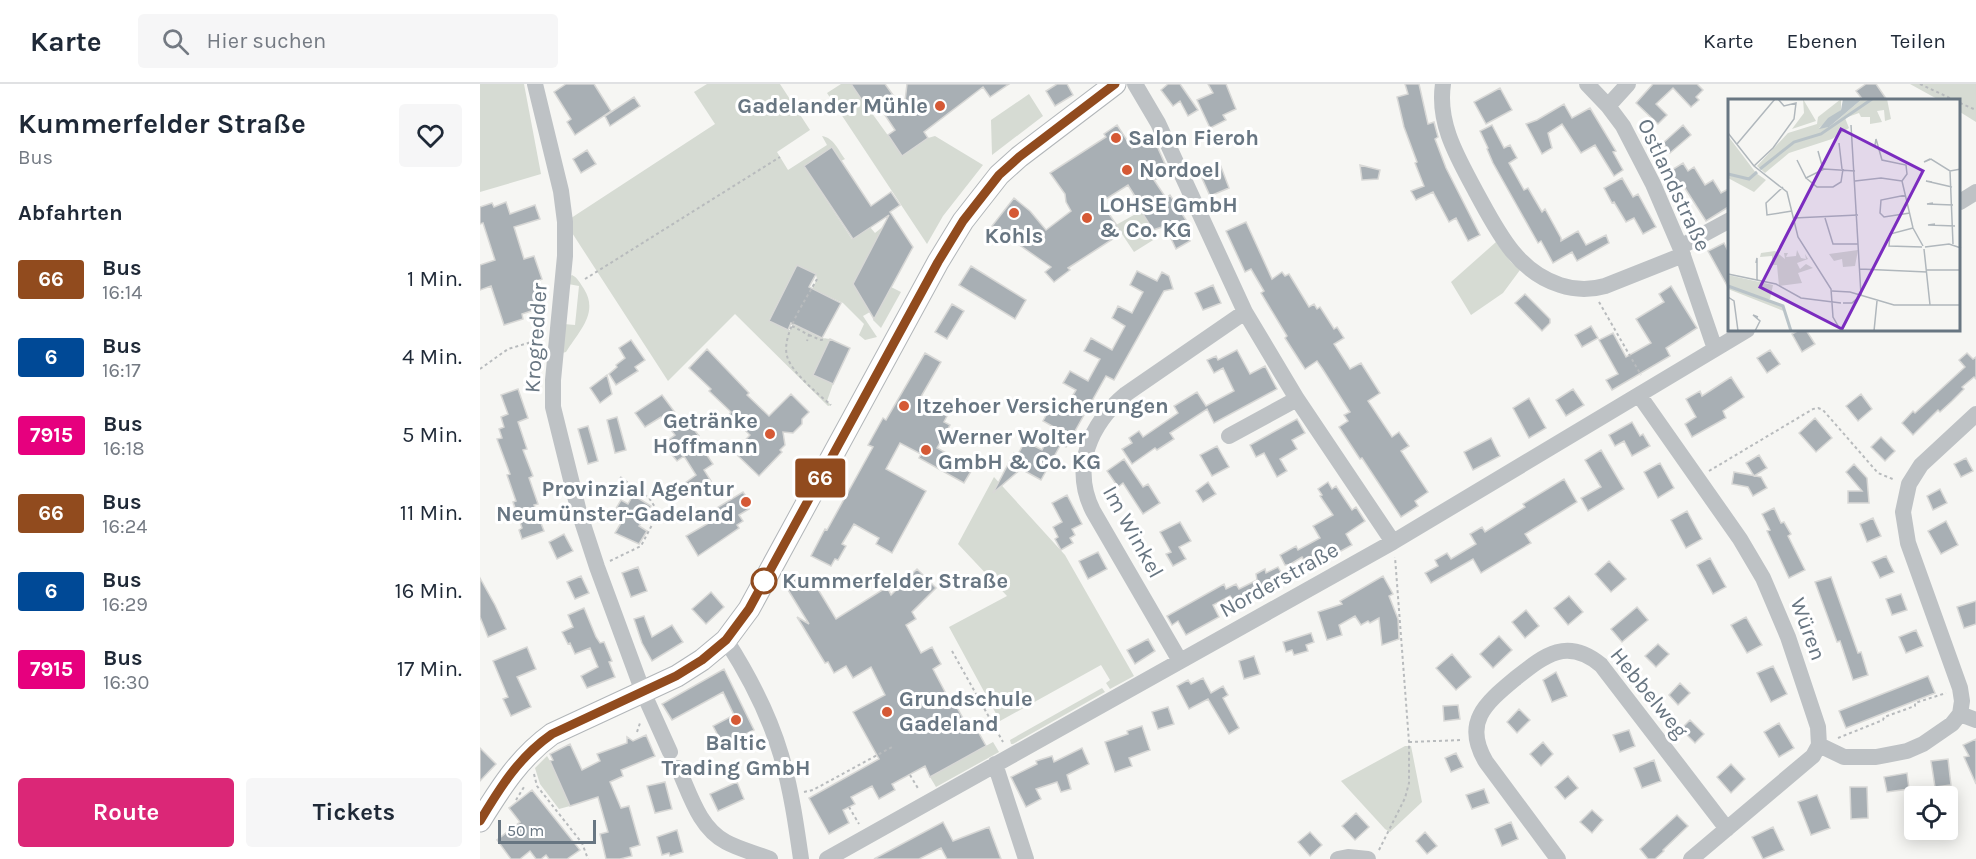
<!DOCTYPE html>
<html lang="de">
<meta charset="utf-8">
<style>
:root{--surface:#fff;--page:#f6f6f7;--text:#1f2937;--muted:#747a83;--line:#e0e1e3;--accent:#db2777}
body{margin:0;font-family:Karla,sans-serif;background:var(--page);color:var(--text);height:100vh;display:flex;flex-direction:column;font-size:22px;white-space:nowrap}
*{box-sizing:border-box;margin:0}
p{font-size:20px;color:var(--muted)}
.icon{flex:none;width:33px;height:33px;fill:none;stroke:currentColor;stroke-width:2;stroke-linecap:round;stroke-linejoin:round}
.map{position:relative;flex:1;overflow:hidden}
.drawer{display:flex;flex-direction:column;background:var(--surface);width:480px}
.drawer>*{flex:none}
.badge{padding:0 12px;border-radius:4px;font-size:21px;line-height:39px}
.controls{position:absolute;left:1424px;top:702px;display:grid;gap:12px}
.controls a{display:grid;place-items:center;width:54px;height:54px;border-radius:6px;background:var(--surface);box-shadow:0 3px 15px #0003;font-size:30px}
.scale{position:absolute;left:18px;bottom:15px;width:98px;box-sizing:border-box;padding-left:6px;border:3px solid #687682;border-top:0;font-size:16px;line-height:21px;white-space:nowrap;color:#687682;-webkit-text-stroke:4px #fff;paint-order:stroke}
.map>.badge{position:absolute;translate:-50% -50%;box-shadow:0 0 0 3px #fff}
h2{padding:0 18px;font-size:22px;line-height:54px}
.round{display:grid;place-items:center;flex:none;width:63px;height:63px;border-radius:6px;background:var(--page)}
.summary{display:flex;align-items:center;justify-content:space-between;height:102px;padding:0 18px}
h1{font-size:28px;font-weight:700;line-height:45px}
.primary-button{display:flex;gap:12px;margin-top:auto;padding:12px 18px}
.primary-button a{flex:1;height:69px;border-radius:6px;background:var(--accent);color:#fff;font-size:24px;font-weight:700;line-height:69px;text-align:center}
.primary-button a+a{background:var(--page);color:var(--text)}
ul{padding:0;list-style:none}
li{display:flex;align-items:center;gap:18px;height:78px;padding:0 18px}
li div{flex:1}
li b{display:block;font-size:22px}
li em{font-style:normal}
li .badge{min-width:66px;font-weight:700;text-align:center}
header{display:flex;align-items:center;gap:36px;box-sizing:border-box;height:84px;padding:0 30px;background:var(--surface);border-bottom:2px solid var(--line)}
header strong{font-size:28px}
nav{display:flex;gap:33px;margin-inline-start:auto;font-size:21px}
.search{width:420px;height:54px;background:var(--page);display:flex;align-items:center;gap:15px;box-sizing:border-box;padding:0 21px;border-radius:6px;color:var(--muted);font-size:22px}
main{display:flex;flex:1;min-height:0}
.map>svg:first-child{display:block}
.green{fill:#d6dbd3}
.building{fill:#a8afb4;stroke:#d8d8d6;stroke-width:1.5}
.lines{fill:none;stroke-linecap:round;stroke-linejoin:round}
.major-casing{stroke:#b2b6b9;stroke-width:23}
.path{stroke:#b8bbbd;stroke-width:2;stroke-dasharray:3 3;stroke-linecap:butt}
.minor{stroke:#bec2c5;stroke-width:16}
.major{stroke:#fff;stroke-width:21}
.line-casing{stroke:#fff;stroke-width:14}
.line{stroke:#914b1e;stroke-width:9}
.poi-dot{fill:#d55935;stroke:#fff;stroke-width:2}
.stop-dot{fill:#fff;stroke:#914b1e;stroke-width:3}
.labels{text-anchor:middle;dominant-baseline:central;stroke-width:6;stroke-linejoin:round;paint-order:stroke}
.poi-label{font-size:22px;font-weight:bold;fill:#687682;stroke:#fff;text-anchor:start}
.street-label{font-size:22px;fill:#687682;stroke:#fff}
.stop-label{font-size:22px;font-weight:bold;fill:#687682;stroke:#fff;text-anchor:start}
.inset-river{fill:none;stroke:#b9c3c8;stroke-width:3}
.inset-road{fill:none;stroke:#b0b7bc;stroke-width:1.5}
.view{fill:#7b2cbf;fill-opacity:0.15;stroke:#7b2cbf;stroke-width:3}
.inset-edge{fill:none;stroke:#687682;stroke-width:3}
</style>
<header>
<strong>Karte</strong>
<div class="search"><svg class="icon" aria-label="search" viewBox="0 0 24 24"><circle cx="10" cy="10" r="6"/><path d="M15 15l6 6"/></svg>Hier suchen</div>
<nav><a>Karte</a><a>Ebenen</a><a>Teilen</a></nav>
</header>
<main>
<section class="drawer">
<div class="summary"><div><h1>Kummerfelder Straße</h1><p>Bus</p></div><a class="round"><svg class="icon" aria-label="heart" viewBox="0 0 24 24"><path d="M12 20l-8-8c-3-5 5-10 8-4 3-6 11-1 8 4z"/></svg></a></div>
<h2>Abfahrten</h2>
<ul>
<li><span class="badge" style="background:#914b1e;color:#fff">66</span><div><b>Bus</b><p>16:14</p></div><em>1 Min.</em></li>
<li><span class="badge" style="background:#004996;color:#fff">6</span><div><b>Bus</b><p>16:17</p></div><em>4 Min.</em></li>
<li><span class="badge" style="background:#e6007e;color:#fff">7915</span><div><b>Bus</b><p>16:18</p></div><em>5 Min.</em></li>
<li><span class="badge" style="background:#914b1e;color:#fff">66</span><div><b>Bus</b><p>16:24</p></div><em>11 Min.</em></li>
<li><span class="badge" style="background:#004996;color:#fff">6</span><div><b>Bus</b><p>16:29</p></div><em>16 Min.</em></li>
<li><span class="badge" style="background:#e6007e;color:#fff">7915</span><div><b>Bus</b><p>16:30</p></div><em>17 Min.</em></li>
</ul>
<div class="primary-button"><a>Route</a><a>Tickets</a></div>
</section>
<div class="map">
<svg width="1496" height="775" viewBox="0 0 1496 775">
<rect width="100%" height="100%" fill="#f6f6f3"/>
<path class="green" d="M0 0H44L61 90 0 108Z
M227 0H300L330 46 297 68 308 86 347 61 342 52C354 54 358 66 365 75L361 77 352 64 324 82 372 155 390 143 395 149 411 136 418 140 398 153 373 200 390 228 383 232 397 253 385 256 379 251 384 240 363 219 332 205 337 195 336 191 317 181 289 236 308 246H310L314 240 342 254 350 255 333 291 353 300 347 317 351 321 348 322 255 230 188 297 85 138 235 40 214 8Z
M361 0H371L422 71 448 54 455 52 503 81 463 132 447 160 347 9Z
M1430 0H1496V38L1480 28V16H1459Z
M549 10 563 32 512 71 511 36Z
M661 127 678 153 654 168 636 141Z
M1016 158 1031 178 1040 186 1023 209 991 231 971 198Z
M92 191C98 194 100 199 104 205 119 229 99 247 86 268L82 269 84 240 95 241 99 202 88 200 89 193Z
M411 203 421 208 401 244 393 236Z
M514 393 585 471 654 592 630 605 626 599 630 596 621 581 520 637 469 543 527 512 478 460Z
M622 604 625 608 533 660H531L530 656Z
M513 658 519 668 456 703 450 693Z
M925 662H931L942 718 910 748 905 745 861 697Z
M67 672 70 677 90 722 79 725 60 700 55 684Z"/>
<path class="building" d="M86 0H114L131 27 95 51 87 38 91 35 74 8Z
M371 0H405L424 26 427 0H529L510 13 503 3 444 48 448 54 422 72 408 51 415 46 399 22 390 28Z
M577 0H587L593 11 575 22 566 7Z
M688 0H700L718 26 708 32 700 17 693 22 681 6Z
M728 0H746L756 25 743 31 746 36 730 44 717 16 733 9Z
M925 0H939L948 40 954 38 958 53 955 55 966 84 1000 151 988 157 976 134 969 138 953 108 936 116 931 107 944 102 935 79 937 78 924 43 917 13 928 10Z
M1173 0H1217L1223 6 1216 13 1219 16 1211 23 1193 4 1176 20 1187 31 1178 40 1156 19Z
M1386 0H1396L1407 16H1383L1376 7Z
M1020 4 1032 26 1006 40 994 18Z
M154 13 160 22 130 42 125 32Z
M1084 20 1092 34 1110 24 1136 67 1133 68 1143 86 1134 92 1115 61 1101 69 1082 40 1068 49 1072 64 1062 70 1046 40 1057 36Z
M637 41 652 64 673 53 689 89 674 96 686 114 690 111 706 136 699 140 710 157 696 165 685 142 673 146 661 127 663 125 648 101 621 118 642 149 588 184 590 186 574 198 565 188 571 183 512 142 534 114 550 127 566 146 591 127 586 118 585 110 570 89 626 53 624 50Z
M1012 41 1024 64 1030 61 1037 74 1029 79 1044 106 1048 104 1062 128 1065 125 1081 154V157L1098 147 1106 161 1126 151 1129 159 1097 177 1092 168 1073 179 1061 157 1058 159 1013 79 1007 65 1008 64 1000 47Z
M1203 41 1211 51 1190 69 1183 59Z
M352 63 391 122 411 108 420 121 410 128 433 163 394 235 373 200 409 131 373 155 324 82Z
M107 66 116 80 101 89 93 75Z
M1203 79 1208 87 1214 83 1225 101 1233 96 1241 109 1250 104V122L1226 137 1203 101 1198 104 1194 97 1188 101 1182 92Z
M740 80 749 104 730 112 721 92Z
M880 81 900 86 898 95 882 96Z
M1142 94 1153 113 1158 110 1176 143 1163 150 1154 134 1146 138 1134 118 1132 119 1124 104Z
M26 118 30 130 55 121 60 135 34 143 44 175 54 172 62 195 55 198 63 223 42 230 43 235 24 241 11 202 0 206V181L15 176 3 139 0 140V123L12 119 14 123Z
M766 138 792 195 802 188 805 192 809 190 829 223 834 220 837 225 840 223 854 245 857 243 864 254 854 260 870 285 881 279 900 309 888 317 912 353 919 348 929 362 921 367 948 408 935 417 938 422 921 433 882 374 880 375 859 343 868 337 864 331 870 328 842 284 837 277 825 285 805 254 807 252 781 209 784 207 771 185 765 188 746 147Z
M1244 159 1250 171V207L1228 167Z
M317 181 336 190 329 203 361 219 342 254 311 239 308 246 289 237Z
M491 182 546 216 535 235 479 201Z
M657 187 677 197 682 188 689 192 693 205 684 207 634 296 626 292 586 363 581 360 561 396 541 385 513 409 534 369 537 372 545 357 562 366 574 343 563 337 570 324 582 330 596 306 583 299 590 287 608 297 620 275 604 267 611 254 632 266 645 242 632 234 638 222 652 229 663 208 650 201Z
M733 201 741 219 723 226 715 209Z
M1191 202 1217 244 1186 264 1190 272 1132 306 1126 296 1138 290 1119 256 1133 249 1146 273 1171 259 1156 235 1184 218 1179 210Z
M1045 210 1070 235V239L1062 247 1035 219Z
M472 220 484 227 467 255 455 248Z
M1111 242 1118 254 1102 263 1095 251Z
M1319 246H1326L1335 260 1322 268 1312 250Z
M350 255 370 264 353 300 333 291Z
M151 256 165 276 155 283 158 287 136 301 129 290 137 283 136 281 145 274 139 264Z
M227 265 269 309 267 311 289 332 311 310 329 328 322 335V340L313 349 303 348 305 361 300 366 302 368 279 392 254 368 270 351 249 331 251 328 229 307 231 305 209 284Z
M757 266 770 290 785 282 797 305 734 339 727 325 690 349 694 355 677 366 675 364 652 380 642 365 652 359 649 354 659 347 663 353 698 329 694 322 717 308 726 322 754 307 743 284 734 289 727 276 736 272 738 276Z
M1290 266 1300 280 1287 289 1277 274Z
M445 269 461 278 439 316 467 332 464 338 470 341 457 364 493 384 484 399 439 374 441 370 420 359 406 385 446 407 412 469 396 460 399 454 374 440 362 460 366 462 358 476 355 475 351 482 331 472 345 445 347 446 393 363 388 361 403 334 406 336Z
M1487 269 1493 275 1496 273V295L1494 293 1482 303 1484 305 1472 317 1460 328 1458 326 1433 351 1422 339 1433 327 1435 329 1485 283 1479 276Z
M127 291 132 310 120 319 110 304Z
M1251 293 1264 313 1243 327 1246 334 1212 353 1205 340 1216 333 1206 315 1220 307 1222 312Z
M38 305 48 334 38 338 47 365 43 366 53 392 49 394 58 420 54 421 64 447 42 455 39 446 42 444 33 418 36 417 27 391 30 390 17 355 22 354 19 345 24 343 21 333 28 330 21 311Z
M1093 305 1104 321 1086 332 1076 316Z
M1381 310 1392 325 1378 337 1366 322Z
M182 311 199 334 203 331 219 352 216 355 233 380 224 386 231 397 212 410 205 399 216 391 204 372 197 377 183 360 195 351 181 333 165 343 155 329Z
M1049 314 1066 344 1049 354 1033 324Z
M137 333 146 366 135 369 127 336Z
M1335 334 1352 354 1336 368 1319 349Z
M817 335 825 349 812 356 817 365 800 375 807 387 797 393 784 369 776 373 770 361Z
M1152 338 1160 352 1163 350 1170 362 1152 372 1144 357 1135 362 1129 351Z
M108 342 118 377 108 380 98 345Z
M1401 353 1415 367 1405 377 1391 363Z
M1011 354 1020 372 993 386 984 368Z
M737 362 749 383 732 392 720 371Z
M1121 366 1144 405 1108 427 1101 414 1121 403 1105 376Z
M1279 371 1287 384 1274 392 1266 379Z
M1486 374 1493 387 1481 393 1474 380Z
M644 375 663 403 668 400 680 419 663 430 643 399 638 403 627 387Z
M1180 379 1194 404 1178 414 1164 388Z
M1374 380 1387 394 1389 419H1368V407H1382L1366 388Z
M1254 388 1281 393 1287 404 1273 412 1268 403 1252 400Z
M1084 395 1097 418 1045 450 1051 459 1001 489 993 475 951 499 945 489 958 482 955 476 967 469 971 475 996 460 990 450 1002 443 1005 448 1045 423 1043 420Z
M728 398 736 410 723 418 716 407Z
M848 398 852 405 856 402 872 426 876 423 885 437 866 450 872 461 839 479 829 485 822 473 809 481H805L800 471 816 462 818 466 840 454 833 442 853 431 840 412 842 411 838 405Z
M1460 405 1467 419 1453 426 1447 412Z
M263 408 271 420 267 422 269 425 259 431 263 437 257 441 259 444 218 472 206 452 227 440 225 437 237 430 235 425Z
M153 411 171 422 159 442 167 447 159 460 135 449 141 439 131 433 141 416 148 420Z
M587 411 602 440 592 445 595 451 590 454 593 459 581 466 575 455 578 453 573 443 582 438 572 419Z
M1294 424 1301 439 1304 438 1311 450 1308 452 1325 486 1309 494 1287 447 1290 446 1282 430Z
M1207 427 1222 455 1206 464 1191 436Z
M1393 434 1401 452 1387 458 1380 440Z
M1466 437 1478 461 1461 470 1448 447Z
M700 438 711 457 699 463 706 475 693 482 686 470 691 468 680 448Z
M84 450 93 467 77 475 69 458Z
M618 468 627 485 608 495 599 477Z
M1406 472 1414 488 1400 494 1392 478Z
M1230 474 1246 503 1233 510 1217 481Z
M1129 477 1146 495 1131 508 1115 490Z
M158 483 167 507 151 513 142 489Z
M798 483 806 497 756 522 750 512 733 521 739 533 706 551 698 537 692 541 687 532 744 500 746 505 756 500 759 505 777 496 776 490 785 485 786 489Z
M437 485 456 504 432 528 436 535 426 541 441 569 452 563 461 580 453 585 472 621 475 620 489 645 495 642 506 662 450 693 445 682 412 700 415 706 399 715 392 702 371 713 375 720 363 726 369 739 349 750 329 714 399 675 373 628 405 611 391 583 373 594 366 582 354 589 348 578 345 579 317 533 329 540 305 501 321 491 326 500 330 492 356 535 407 503 411 511Z
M101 492 109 509 95 515 87 498Z
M903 492 913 510 909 512 918 535 919 555 902 561 899 534 890 539 888 537 881 541 875 532 859 541 862 551 847 556 838 528 862 520 860 517Z
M1351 493 1378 569 1381 568 1388 591 1373 596 1360 557 1357 558 1335 498Z
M0 494 15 521 26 545 8 553 0 533Z
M231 508 244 523 226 540 212 525Z
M1421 510 1427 526 1412 531 1406 515Z
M1089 512 1103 528 1088 541 1074 524Z
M1496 517V540L1484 544 1477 523Z
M1157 523 1168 536 1142 558 1131 545Z
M104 524 116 553 120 559 124 558 132 577 129 578 135 593 107 604 101 592 118 583 110 564 95 570 90 559 88 560 82 548 93 543 88 531Z
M1046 526 1059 542 1045 554 1032 538Z
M164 532 172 553 192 541 203 558 172 577 162 559 154 535Z
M1266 533 1282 561 1267 569 1251 541Z
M1436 546 1443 562 1426 569 1419 553Z
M831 549 834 558 826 561 828 567 814 571 812 566 806 568 803 558Z
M1019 552 1032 566 1013 584 1000 570Z
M668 555 675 567 655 580 647 566Z
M1178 560 1189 570 1176 583 1165 572Z
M47 563 56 585 37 593 51 623 31 632 23 615 28 613 13 577Z
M972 570 991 593 976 606 956 584Z
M774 572 780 590 764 595 759 577Z
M1293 582 1307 610 1291 618 1277 589Z
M244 585 274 646 243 661 233 642 254 631 243 608 192 636 182 620Z
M1076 588 1087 612 1072 618 1063 596Z
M1448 592 1455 609 1366 644 1359 627Z
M723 594 731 609 743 602 748 611 743 614 759 644 749 650 728 615 709 625 697 602 708 596 711 600Z
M1200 599 1210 609 1198 621 1189 611Z
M978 621 980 635 964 637 963 622Z
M688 623 694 640 678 645 672 628Z
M1039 625 1050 636 1037 649 1027 638Z
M1210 636 1224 650 1215 659 1201 645Z
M1299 639 1314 664 1299 673 1284 648Z
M662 642 670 666 649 674 652 682 635 688 625 658 648 650 647 647Z
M1149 646 1155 662 1140 668 1133 651Z
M166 651 175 672 141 686 143 692 130 698 141 724 149 722 160 761 150 764 152 772 140 775H126L120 750 128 748 118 713 90 722 70 677 73 676 70 670 90 660 102 686 120 677 117 670 147 659V653L153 657Z
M1496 655V700L1484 673 1489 672 1483 661Z
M1063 658 1073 670 1061 682 1050 670Z
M0 664 16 680 0 697Z
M602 664 609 680 587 691 591 705 581 708 577 698 556 705 561 715 546 723 531 693 557 680 556 677 572 672 574 678Z
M976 669 983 683 971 688 965 674Z
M1468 675 1471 701 1455 703 1451 677Z
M1174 676 1181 697 1162 704 1154 684Z
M1251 680 1265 695 1251 709 1237 693Z
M1427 689 1429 705 1407 708 1404 693Z
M1088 692 1098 704 1085 715 1075 703Z
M185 698 192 725 175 729 167 702Z
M257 698 264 715 238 727 230 710Z
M1370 703H1387L1388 734 1371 735Z
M1004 705 1009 719 992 725 986 711Z
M52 706 100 766 87 775H69L66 771 61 775H56L50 767 40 775H31L17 756 40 738 29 724Z
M1337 711 1350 744 1331 751 1318 718Z
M1112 726 1123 736 1112 749 1100 738Z
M876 729 889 743 875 756 862 742Z
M1197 731 1208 742 1183 766 1184 767 1175 775H1168L1160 765Z
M463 738 473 757 509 743 521 775H467L461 764 439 775H394Z
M1031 738 1038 755 1022 762 1015 745Z
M1293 743 1304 766 1283 775 1272 753Z
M197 746 203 768 190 772 189 769 182 771 177 753Z
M830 748 842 761 830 772 818 758Z
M945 748 957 762 947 770 936 757Z"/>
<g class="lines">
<defs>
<path id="major" d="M0 737C21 703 40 673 72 650L197 592 222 576 246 556 269 525 458 178 483 137 519 91 539 73 635 0"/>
</defs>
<use href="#major" class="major-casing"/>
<path class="path" d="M1440 0 1474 16
M1480 19 1496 26
M105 195 300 73
M337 195C327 214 301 250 307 272 311 288 338 310 351 321
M1119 218 1161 291
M312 242 329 251 327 257
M329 251 341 256 346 255
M0 285 28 265 55 257H61
M1229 387 1333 325 1338 324 1343 326 1398 389 1415 396
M130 477 161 462 173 439 175 423 169 414 140 393
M472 567 523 658
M157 648 160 639
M1358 654 1403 636 1404 633 1435 622V619L1466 609
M929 658 983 656
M54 690 57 702 102 759 108 775
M430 691 439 706
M324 708 333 706 412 663
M36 716 44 703
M369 723 379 740
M899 766 925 714 929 699V658L915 473"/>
<path class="minor" d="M55 0 81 107 85 138V172L73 296V323L99 428 117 483 163 608 190 668
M655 0 678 39 765 228 817 315 913 458
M963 0C957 40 978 74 996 108 1017 146 1036 187 1080 201 1095 206 1111 206 1125 202L1203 171
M1107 0 1128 22 1143 42 1173 100 1200 163 1235 265
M1128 22 1148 0
M1480 118 1496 108
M1200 163 1250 136
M1159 311 1260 455 1283 494 1308 553 1338 643 1339 661 1333 672 1211 775
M749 352 817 315
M246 556C269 592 289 630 301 671 311 705 316 740 321 775
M700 577 613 427C591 383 610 340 646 310L765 228
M1480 630 1496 636
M1339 661 1364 673H1396L1427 667 1443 660 1472 640 1480 630 1482 617 1480 604 1428 459 1423 428 1429 400 1441 381 1496 330
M515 680 546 775
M198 684C210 710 219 744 246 758 259 765 275 769 290 775
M347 775 913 458 1267 246
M858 775 868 773 888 775
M1078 775 1006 678C982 638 1006 619 1036 594 1065 571 1087 553 1121 581L1247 745"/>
<use href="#major" class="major"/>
</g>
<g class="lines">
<defs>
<path id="line" d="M0 737C21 702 39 673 72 650L196 592 222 576 246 556 269 525 458 178 483 137 519 91 539 73 635 0"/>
</defs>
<use href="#line" class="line-casing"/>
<use href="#line" class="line"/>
</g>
<g class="poi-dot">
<circle cx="460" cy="22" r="6"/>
<circle cx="636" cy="54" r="6"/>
<circle cx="647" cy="86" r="6"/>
<circle cx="534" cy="129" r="6"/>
<circle cx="607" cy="134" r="6"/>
<circle cx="424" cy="322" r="6"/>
<circle cx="290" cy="350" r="6"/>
<circle cx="446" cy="366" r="6"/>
<circle cx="266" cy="418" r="6"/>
<circle cx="407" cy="628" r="6"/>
<circle cx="256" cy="636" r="6"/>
</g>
<circle class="stop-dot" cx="284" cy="497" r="12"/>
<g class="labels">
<g class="poi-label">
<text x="448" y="22" text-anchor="end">Gadelander Mühle</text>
<text x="648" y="54">Salon Fieroh</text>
<text x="659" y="86">Nordoel</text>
<text x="619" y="121">LOHSE GmbH<tspan x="619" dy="25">&amp; Co. KG</tspan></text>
<text x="534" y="152" text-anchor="middle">Kohls</text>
<text x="436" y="322">Itzehoer Versicherungen</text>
<text x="278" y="337" text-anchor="end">Getränke<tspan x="278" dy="25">Hoffmann</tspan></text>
<text x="458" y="353">Werner Wolter<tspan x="458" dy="25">GmbH &amp; Co. KG</tspan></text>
<text x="254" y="405" text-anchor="end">Provinzial Agentur<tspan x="254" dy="25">Neumünster-Gadeland</tspan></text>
<text x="419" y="615">Grundschule<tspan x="419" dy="25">Gadeland</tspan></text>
<text x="256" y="659" text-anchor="middle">Baltic<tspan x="256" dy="25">Trading GmbH</tspan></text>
</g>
<g class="street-label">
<text transform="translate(1194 101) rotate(65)">Ostlandstraße</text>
<text transform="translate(56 254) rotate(-86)">Krogredder</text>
<text transform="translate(653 448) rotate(61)">Im Winkel</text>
<text transform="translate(799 496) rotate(-29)">Norderstraße</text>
<text transform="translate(1328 545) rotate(70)">Würen</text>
<text transform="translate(1169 609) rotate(51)">Hebbelweg</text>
</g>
<g class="stop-label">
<text x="302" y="497">Kummerfelder Straße</text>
</g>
</g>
<g transform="translate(1248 15)">
<rect width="232" height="232" fill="#f6f6f3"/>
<path d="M75 0 88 22 64 30 76 14ZM113 0V11L91 29 101 28 134 0H159L163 20 157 22 156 11 149 12 154 23 142 25V18H133L131 14 117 19 121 29 104 40 61 54 37 74 29 67 60 34 89 25 90 18ZM0 37 28 74 38 81 26 93 0 79ZM69 151 73 159 78 160 77 155 80 160 69 164 72 170 78 165 85 169 70 174 74 184 51 187 49 166H44V157L32 158 33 154 47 152 57 160 56 154H60L58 158 68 157ZM130 151 127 167 115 168 114 160 106 162 101 155ZM0 176 45 186 42 200H38L55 207 58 213 0 190Z" fill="#d6dbd3"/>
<path d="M115 0H134L101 28 91 30 100 19 113 11Z" fill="#b9c3c8"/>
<path class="inset-river" d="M32 70 66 43 93 35 144 0M0 75 21 80 29 73M0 187 55 207 63 232"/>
<path class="inset-road" d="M123 26 133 196M0 34 26 67 59 93 70 138 103 190 105 218 113 232M111 44 114 70M9 45 47 0M147 46 148 40 154 61 178 66 179 75 174 82M90 52 95 70M202 60 196 63 203 60 222 72 233 70M69 61 78 79 96 70 127 72M26 67 45 49 66 20 68 4 56 7 50 0M222 72 225 145M78 79 89 88H105L113 83 115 70M127 82 153 79 174 82M174 82 185 129 195 147M204 83 198 82 224 88M55 88 38 104 39 116 64 112M178 96 153 101 152 114 156 118 182 114M205 104 199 105 225 106M66 119 130 116M97 119 105 145H130M207 125 200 126 227 127M185 129 162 135 161 147 194 148M197 148 221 145 233 149M196 150 202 206M28 164 29 159V181M132 170 199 173M199 171H233M0 175 48 185 73 199 113 204M104 192 122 193 166 206H233M0 198 6 202 10 232M115 204H124L132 197M27 232 32 222 25 216 30 218M146 232 149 202"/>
<path class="view" d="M113 30 195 72 114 230 32 188Z"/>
<rect width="232" height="232" class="inset-edge"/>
</g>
</svg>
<div class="controls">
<a><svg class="icon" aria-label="locate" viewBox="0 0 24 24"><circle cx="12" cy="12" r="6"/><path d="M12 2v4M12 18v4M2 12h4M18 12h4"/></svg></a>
</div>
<div class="scale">50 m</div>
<b class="badge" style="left:340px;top:394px;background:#914b1e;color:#fff">66</b>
</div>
</main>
